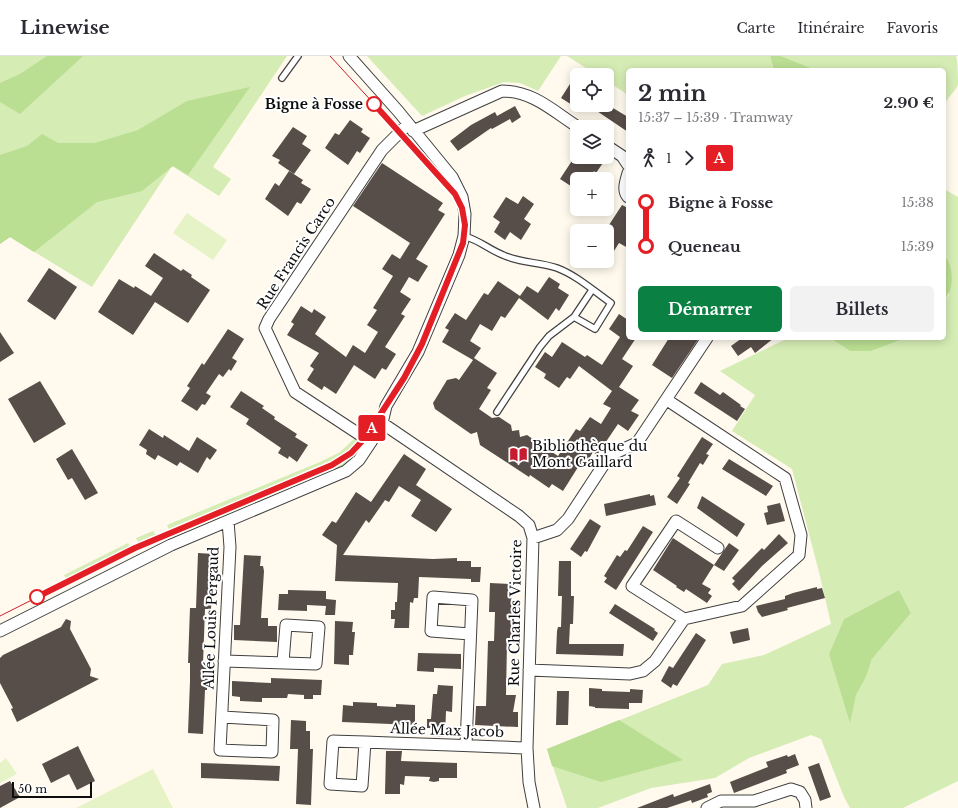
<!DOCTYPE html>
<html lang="fr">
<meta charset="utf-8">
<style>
:root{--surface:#fff;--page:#f2f2f3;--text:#2b2b33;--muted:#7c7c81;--line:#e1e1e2;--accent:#0b8043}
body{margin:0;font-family:"Libre Baskerville",serif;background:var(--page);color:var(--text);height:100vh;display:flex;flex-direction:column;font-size:15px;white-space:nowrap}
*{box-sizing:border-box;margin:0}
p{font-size:13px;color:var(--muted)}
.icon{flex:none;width:22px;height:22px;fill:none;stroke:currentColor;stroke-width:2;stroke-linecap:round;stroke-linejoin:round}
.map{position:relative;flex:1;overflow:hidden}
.details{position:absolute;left:626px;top:12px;width:320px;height:272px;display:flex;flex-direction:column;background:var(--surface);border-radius:6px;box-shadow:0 2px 10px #0003}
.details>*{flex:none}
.badge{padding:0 8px;border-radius:3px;font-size:14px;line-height:26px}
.controls{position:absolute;left:570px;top:12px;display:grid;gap:8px}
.controls a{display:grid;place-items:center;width:44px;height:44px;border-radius:6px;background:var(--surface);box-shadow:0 2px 10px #0003;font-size:20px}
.scale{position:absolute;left:12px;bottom:10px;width:80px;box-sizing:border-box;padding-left:4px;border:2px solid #0d0d0d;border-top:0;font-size:11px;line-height:14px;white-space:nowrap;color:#0d0d0d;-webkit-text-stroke:3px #fff;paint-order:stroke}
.map>.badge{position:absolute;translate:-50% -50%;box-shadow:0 0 0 2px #fff}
.legs{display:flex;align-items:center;gap:6px;height:44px;padding:0 12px;font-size:13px}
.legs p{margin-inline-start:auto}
.headline{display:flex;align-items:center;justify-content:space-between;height:68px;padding:0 12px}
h1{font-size:22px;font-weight:700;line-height:30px}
.action{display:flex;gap:8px;margin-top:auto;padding:8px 12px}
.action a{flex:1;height:46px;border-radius:6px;background:var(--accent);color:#fff;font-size:16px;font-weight:700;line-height:46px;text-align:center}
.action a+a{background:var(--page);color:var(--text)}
ul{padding:0 12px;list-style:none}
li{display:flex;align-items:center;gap:14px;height:44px;font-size:15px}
li i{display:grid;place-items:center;width:6px;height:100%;margin:0 5px;background:currentColor}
li i::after{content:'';width:10px;height:10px;margin:-5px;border:3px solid;border-radius:50%;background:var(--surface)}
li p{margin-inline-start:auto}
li:first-child i{background:linear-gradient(#0000 50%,currentColor 0)}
li:last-child i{background:linear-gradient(currentColor 50%,#0000 0)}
header{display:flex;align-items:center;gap:24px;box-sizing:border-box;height:56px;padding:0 20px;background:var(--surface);border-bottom:1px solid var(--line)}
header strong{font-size:19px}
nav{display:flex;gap:22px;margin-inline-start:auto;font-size:14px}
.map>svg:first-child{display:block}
.green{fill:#d5ecb4;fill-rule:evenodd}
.forest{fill:#bade92}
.pitch{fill:#e6f3c7}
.building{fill:#574d49}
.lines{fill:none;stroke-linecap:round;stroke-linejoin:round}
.lane-casing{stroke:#404040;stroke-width:8}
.street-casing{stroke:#404040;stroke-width:13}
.lane{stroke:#fff;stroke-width:5.5}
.street{stroke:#fff;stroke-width:11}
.tram{stroke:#c71c30;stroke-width:1}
.line-1-casing{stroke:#fff;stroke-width:9}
.line-1{stroke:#e41e25;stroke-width:6}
.stop-1-dot{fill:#fff;stroke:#e41e25;stroke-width:2}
.labels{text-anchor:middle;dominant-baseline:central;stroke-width:4;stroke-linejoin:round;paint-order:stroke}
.stop-label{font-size:14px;font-weight:bold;fill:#0d0d0d;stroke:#fff;text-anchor:end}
.street-label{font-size:14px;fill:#0d0d0d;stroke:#fff}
.poi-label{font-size:14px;fill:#0d0d0d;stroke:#fff;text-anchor:start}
</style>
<header>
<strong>Linewise</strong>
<nav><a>Carte</a><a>Itinéraire</a><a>Favoris</a></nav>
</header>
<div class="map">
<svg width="958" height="752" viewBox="0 0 958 752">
<rect width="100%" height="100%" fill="#fffaed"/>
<path class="green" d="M0 0H287L213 111 231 123 219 140 172 110 92 231 10 181 0 188Z
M367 0H561L538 35 520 27 504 26 465 40 422 60Z
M567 0H770L774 14H628V39L607 25V19H597Z
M781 0H956C958 5 958 24 958 29 955 36 947 41 944 50V14H816Z
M944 133 958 141V725L903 752H850L844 741 821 683 811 679 749 702 715 722 651 732 598 752H567L547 693 708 629 722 608 764 599 831 568 820 520 792 413 732 375 755 339 720 315 784 284 783 282H830L850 295H871L906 282H944V245L949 239 947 202 944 198ZM899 534 911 557 872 603 866 621 856 639 829 598 844 563Z
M355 382 359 386 361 392 347 409 173 482 167 469 320 406 340 396Z
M153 475 159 484 141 492 136 482Z
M128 487 133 496 69 528 64 519Z"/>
<path class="forest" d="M47 0H83L20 58 0 46V27L20 18Z
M770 0H781L816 14H774Z
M250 31 188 119 173 110 142 135 97 146 34 196 10 181 0 188V99L27 90 42 78 58 87H95L138 74 187 45Z
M944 198C954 212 955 231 944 245Z
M830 282H906L871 295H850Z
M899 534 911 557 872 603 866 621 856 639 850 667 829 598 844 563Z
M619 664 683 704 601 726 552 710 547 693Z"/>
<path class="pitch" d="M187 157 227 184 213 204 173 177Z
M6 702 17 718 0 727V707Z
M153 713 173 752H76Z"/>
<path class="building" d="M577 17V52L561 42Z
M588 49H608L628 61V76Z
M515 50 521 61 512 67 510 63 492 73 491 72 458 95 450 85 471 69 495 56 497 60Z
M350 64 363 73 361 76 370 82 360 97 357 95 348 109 325 92 335 77 339 79Z
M293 71 307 80 302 88 311 94 294 118 278 107 280 104 272 100Z
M577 97V101H607L596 117 594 115 589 122 585 119 582 123H577V134L560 123Z
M382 107 443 147 438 154 445 158 416 203 428 210 418 226 409 221 400 236 411 243 401 258 405 260 385 291 396 298 386 314 382 312 375 323 354 309 336 338 324 330 322 334 307 324 314 313 310 310 319 297 287 279 294 268 291 266 301 250 312 257 314 253 326 261 315 278 346 301 353 289 365 297 378 276 367 269 377 254 373 252 393 220 382 213 392 198 400 203 410 187 353 150Z
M289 115 303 124 301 127 311 133 301 148 297 146 288 160 265 143 275 127 279 130Z
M523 140 534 148 524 163 531 168 521 184 510 176 505 184 494 176 500 166 493 161 506 141 518 148Z
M622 149 628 152V192L619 187 607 206V172Z
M154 197 181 215 183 213 192 219 191 221 210 234 188 267 155 246 133 279 98 256 119 223 134 232 135 230 151 240 163 222 145 210Z
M49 212 77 231 55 264 27 245Z
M549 221 560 228 558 232 569 239 559 255 556 252 548 264 519 242 505 262 501 260 492 275 480 268 470 285 481 292 474 302 497 317 487 332 491 334 479 353 492 362 499 361 511 369 512 375 519 374 520 381 527 379 558 400 576 373 580 375 590 361 601 368 611 352 603 348 612 335 579 310 570 323 567 321 559 332 544 322 546 318 535 311 545 296 552 301 562 286 585 301 587 299 602 309 620 281 609 273 619 258 628 264V282H636L622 303 633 310 619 331 639 344 631 355 639 359 628 375 618 368 597 399 593 396 584 411 580 408 563 435 552 428 549 432 530 419 529 421 480 389 477 376 471 378 435 353 433 347 447 324 456 322 459 324 473 304 442 286 449 274 445 272 455 257 466 264 484 237 488 239 498 225 520 240 527 230 538 237Z
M228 273 244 283 232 302 237 305 231 315 229 313 223 321 219 318 206 337 211 340 205 349 202 348 197 355 181 345 190 332 187 330 202 307 204 309Z
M0 276 14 297 0 306Z
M669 282H699L672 322 652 309Z
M742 282H774L755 297 751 291 738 300 731 290Z
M40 325 66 368 34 387 8 343Z
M701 326 720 339 723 336 741 349 740 350 745 353 737 365 694 337Z
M241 335 264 350 262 352 275 361 274 363 297 378 295 381 308 389 297 406 289 400 288 403 278 397 281 392 246 368 249 363 230 351Z
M149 373 163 382 164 379 189 395 197 381 217 394 210 404 207 401 198 417 180 406 177 410 158 399 155 404 146 398 147 394 139 389Z
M702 381 713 388 706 398 709 399 703 409 700 407 688 427 690 428 677 448 667 441 680 422 677 420Z
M72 393 98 437 85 444 72 422 68 424 56 403Z
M404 398 426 413 416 429 452 453 436 476 411 460 421 444 399 430 389 446 385 444 369 467 366 464 343 499 433 503 457 502V505H471V511H481L480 526H471V523L419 521 418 542H414L413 547 410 546 409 572H394L395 563H391V554H395V546H397L398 527 335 525 337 489 322 479 332 465 336 467 356 436 371 446Z
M729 403 773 430 766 440 722 413Z
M650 438V440L654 439 656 449 606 460 604 448Z
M702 440 745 468 737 481 697 452Z
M780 447 785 465 767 469 764 457 768 456 767 450Z
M590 463 601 470 587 496 585 495 581 501 570 493Z
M643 470 653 476 616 534 604 526 607 522 604 520 617 499 620 501 625 494 627 495Z
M779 478 788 487 762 510 739 535 732 528 735 525 732 522 762 492 764 494Z
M673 482 714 509 729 487 739 494 724 515 714 509 702 528 711 533 708 537 712 540 707 547 686 533 684 536 676 531 677 530 653 514Z
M198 497 214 498 211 553H205L203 608H209L207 634H205L203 678 188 677 190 625V607H188L190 552H196Z
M244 499 261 500 260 510H263L264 515 261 562H268V570H277V586L234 584V569H240Z
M559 505H571V540H574L573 568H570L569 588H624L623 600 556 598 557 575 558 571H561L562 540H558Z
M490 527 511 528 512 567H515L514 576H512L511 586H507L506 639H516L513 656H518V671L475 669 476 650H486L488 585H494L495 556H489Z
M817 531V533L822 532 825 542 787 552 788 554 762 561 758 556 756 550 785 543V540L793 537Z
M288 534 326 535V543L336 544 335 559H325L326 550 307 549V555L278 554 279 538H288Z
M615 548 655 573 654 574 658 577 653 585 609 557Z
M66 563 71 565 70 573 91 613 90 620 99 623 17 666 11 653 13 652 0 627V602L3 599 61 571Z
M335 565 353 566 352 576H355L353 599H349V609L334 608Z
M748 572 750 584 733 588 730 576Z
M696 577 706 584 677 630 673 628 671 632 661 625 669 610 673 612Z
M418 597 461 598V613L434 612V616L417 615Z
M271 622 322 624 321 639H313V643H304V639L288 638 287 642H262V646L240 645V641L232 640V625L271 627Z
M438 629 453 630 452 656 446 655 445 681 430 680 431 672H427V663H431L433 638H437Z
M589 632 602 633V635L630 636V633L643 634 642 647H629V653L595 652V651L589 650Z
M557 635H569L568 669H556Z
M353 646 377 647V650L396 651V648L415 649V669L342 666 343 649 353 650Z
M291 664 306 665V675H310V693H313L311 749 296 748 298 693H290Z
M78 690 95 725 77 734 69 718 51 727 42 708Z
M386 695H402L401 705 457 707V722H439V725L434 726 429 725 430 721 405 720 404 729 400 728V738H385Z
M795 698 799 709 786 714 787 717 734 737 730 726 768 711 766 706 787 699 788 701Z
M201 707 280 710 279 725 201 722Z
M819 707 831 741 820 745 808 711Z
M10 725 20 741 0 752V730Z
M710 728 712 736 707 738 708 741 692 747 691 744 667 752H637L673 738 674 741Z"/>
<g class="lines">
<defs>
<path id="lane" d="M282 22 298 0
M464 180C481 185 488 193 503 199 520 207 539 206 557 212 576 219 594 235 611 247L595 273 574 261 549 280 540 291 497 356
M574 261 592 234"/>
<path id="street" d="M413 75 502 35C533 35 553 55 578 71
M607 90 622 100 628 109
M628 117C626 125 622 134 628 141
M667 344 785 422 801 479 799 499 742 550 684 563
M382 367 519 460 529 469 533 482 527 692 529 726 534 752
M371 386 295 336 265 272 269 263 382 94 408 68
M533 482 557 474 568 463 608 402 615 397 637 387 707 282
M0 575 171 489 346 415 359 404 371 386 382 367 386 350 418 296 459 199 464 180 465 158 462 141 452 121 398 55 349 0
M224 605 316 608 319 571 286 569 283 606
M529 614 630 618 643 615 655 605 684 563 632 530 676 465 718 492
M223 661 273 664 272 696 220 694 230 491 228 465
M365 686 362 730 330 728 333 685C397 687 462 689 527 692
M466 689 472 544 433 541 431 575 470 578
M707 752 721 745H754L791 733 800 736 805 744 806 752"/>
</defs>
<use href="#lane" class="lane-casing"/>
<use href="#street" class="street-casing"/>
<use href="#lane" class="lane"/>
<use href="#street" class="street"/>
<path class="tram" d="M0 560 135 492 342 404 359 390 365 382 404 322 418 296 459 199 465 169 462 152 446 126 330 0"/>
</g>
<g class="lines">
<defs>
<path id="line-1" d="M37 541 135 492 332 409 351 397 365 382 404 322 422 288 463 187 465 169 462 152 455 138 374 48"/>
</defs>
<use href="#line-1" class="line-1-casing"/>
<use href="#line-1" class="line-1"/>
</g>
<defs>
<symbol id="library-bare" viewBox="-9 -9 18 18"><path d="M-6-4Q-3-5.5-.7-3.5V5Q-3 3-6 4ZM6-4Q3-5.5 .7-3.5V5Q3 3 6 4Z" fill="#c71c30" stroke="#fff" stroke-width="2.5" paint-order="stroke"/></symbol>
</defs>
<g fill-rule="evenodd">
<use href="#library-bare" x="506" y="386" width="25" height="25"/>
</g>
<g class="stop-1-dot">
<circle cx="374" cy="48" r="7"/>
<circle cx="37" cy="541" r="7"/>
</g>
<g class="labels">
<g class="stop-label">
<text x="363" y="48">Bigne à Fosse</text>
</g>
<g class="street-label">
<text transform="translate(296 197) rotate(-57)">Rue Francis Carco</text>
<text transform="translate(515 557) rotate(-89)">Rue Charles Victoire</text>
<text transform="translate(211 562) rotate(-88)">Allée Louis Pergaud</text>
<text transform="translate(447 674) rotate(2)">Allée Max Jacob</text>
</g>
<g class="poi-label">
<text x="532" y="390">Bibliothèque du<tspan x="532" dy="16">Mont Gaillard</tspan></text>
</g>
</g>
</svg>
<div class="controls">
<a><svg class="icon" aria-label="locate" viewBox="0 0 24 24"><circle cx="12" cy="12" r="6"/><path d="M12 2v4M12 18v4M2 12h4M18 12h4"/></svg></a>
<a><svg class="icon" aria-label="layers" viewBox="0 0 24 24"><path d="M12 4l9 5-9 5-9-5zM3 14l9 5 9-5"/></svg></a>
<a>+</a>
<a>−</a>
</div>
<div class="scale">50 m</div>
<b class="badge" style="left:372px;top:372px;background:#e41e25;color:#fff">A</b>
<section class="details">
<div class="headline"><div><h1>2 min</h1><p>15:37 – 15:39 · Tramway</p></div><b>2.90 €</b></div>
<div class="legs"><svg class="icon" aria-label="walk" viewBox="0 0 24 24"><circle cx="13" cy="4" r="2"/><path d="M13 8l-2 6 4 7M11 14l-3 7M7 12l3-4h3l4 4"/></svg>1<svg class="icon" aria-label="forward" viewBox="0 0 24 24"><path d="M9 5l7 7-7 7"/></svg><b class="badge" style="background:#e41e25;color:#fff">A</b></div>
<ul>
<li><i style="color:#e41e25"></i><b>Bigne à Fosse</b><p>15:38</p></li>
<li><i style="color:#e41e25"></i><b>Queneau</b><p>15:39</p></li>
</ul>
<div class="action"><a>Démarrer</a><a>Billets</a></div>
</section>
</div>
